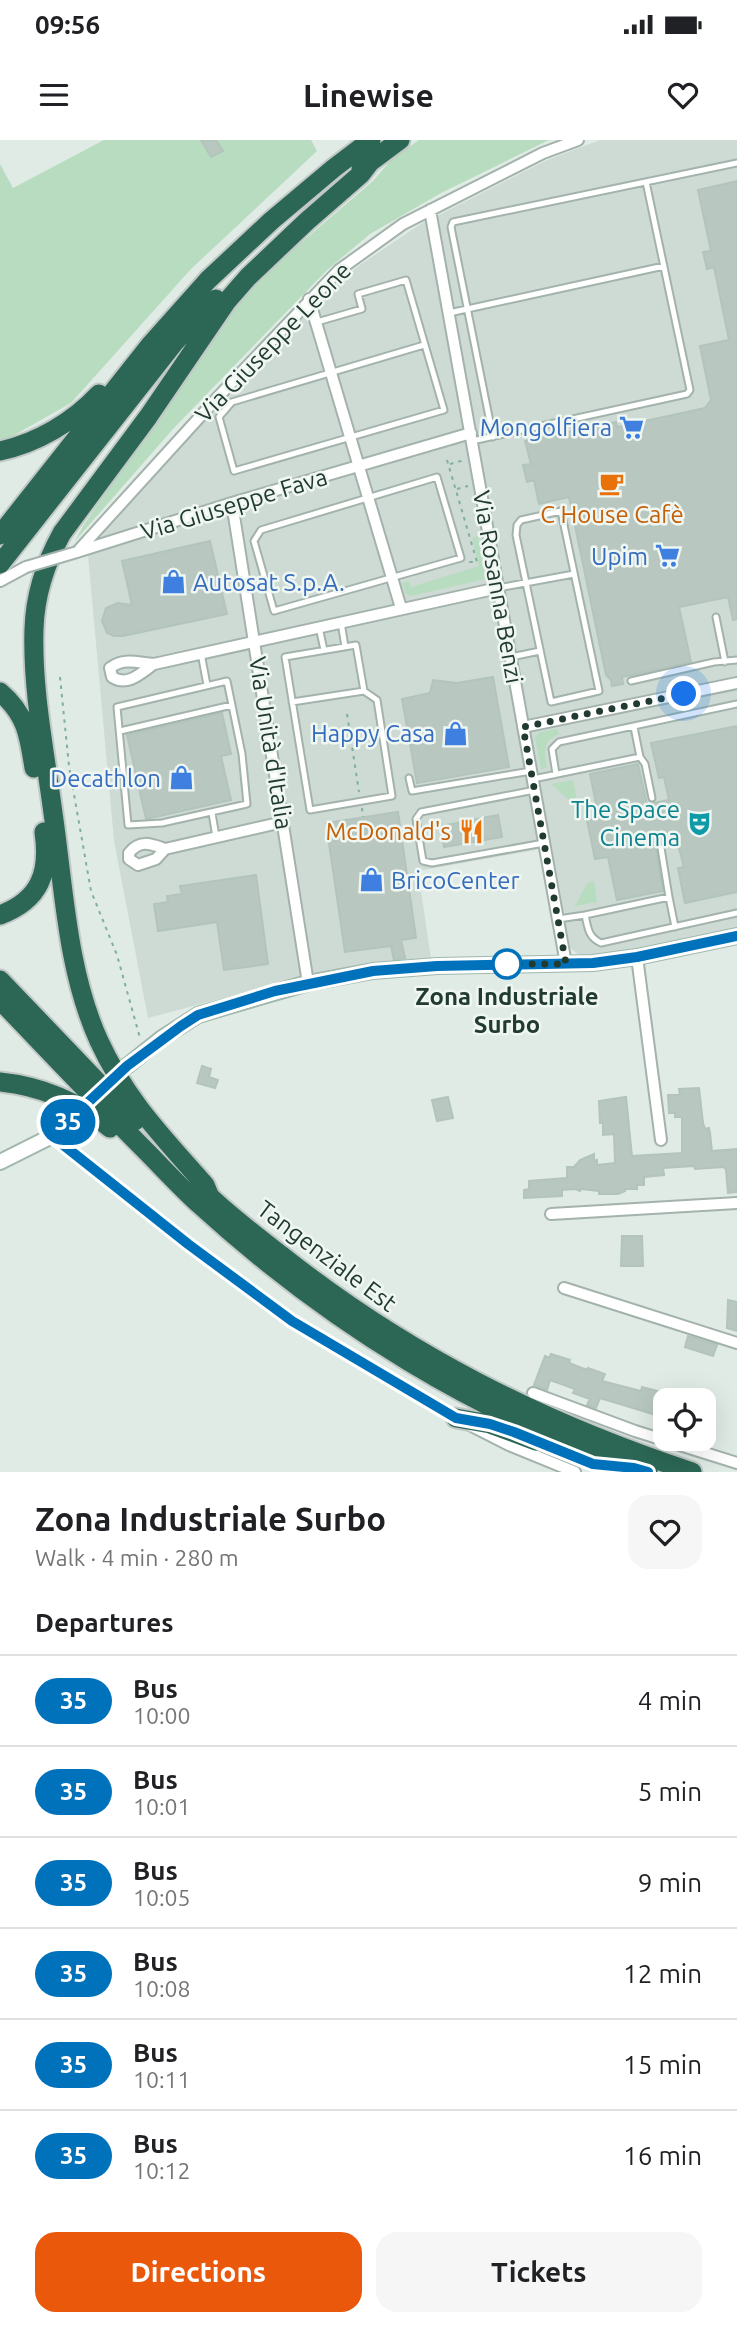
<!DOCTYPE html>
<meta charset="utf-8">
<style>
:root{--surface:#fff;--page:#f6f6f6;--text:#202124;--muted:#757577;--line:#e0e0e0;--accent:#ea580c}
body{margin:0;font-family:Ubuntu,sans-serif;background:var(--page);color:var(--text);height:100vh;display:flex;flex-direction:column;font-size:26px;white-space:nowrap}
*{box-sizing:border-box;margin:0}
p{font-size:23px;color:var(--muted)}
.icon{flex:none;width:38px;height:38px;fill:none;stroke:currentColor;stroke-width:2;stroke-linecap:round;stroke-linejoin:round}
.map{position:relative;height:1332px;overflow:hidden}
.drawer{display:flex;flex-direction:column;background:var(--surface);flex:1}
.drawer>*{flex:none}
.badge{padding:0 14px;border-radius:23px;font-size:24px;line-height:46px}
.fabs{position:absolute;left:653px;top:1248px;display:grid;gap:14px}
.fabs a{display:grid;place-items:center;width:63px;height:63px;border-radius:14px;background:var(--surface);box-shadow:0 7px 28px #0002;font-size:35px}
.you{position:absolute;width:35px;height:35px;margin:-18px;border:5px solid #fff;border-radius:50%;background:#1a73e8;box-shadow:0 0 0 10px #1a73e833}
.map>.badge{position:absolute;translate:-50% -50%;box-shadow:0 0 0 4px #fff}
h2{padding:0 35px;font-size:26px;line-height:63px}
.round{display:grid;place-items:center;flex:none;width:74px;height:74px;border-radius:21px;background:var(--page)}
.summary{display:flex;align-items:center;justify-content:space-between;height:119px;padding:0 35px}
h1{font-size:33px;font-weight:700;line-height:52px}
.action{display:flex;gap:14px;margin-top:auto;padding:14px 35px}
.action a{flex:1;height:80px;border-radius:21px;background:var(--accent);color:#fff;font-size:28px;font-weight:700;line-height:80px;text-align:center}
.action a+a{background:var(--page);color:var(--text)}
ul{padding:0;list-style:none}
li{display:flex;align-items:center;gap:21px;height:91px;padding:0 35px;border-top:2px solid var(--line)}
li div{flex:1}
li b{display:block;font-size:26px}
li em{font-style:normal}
li .badge{min-width:77px;font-weight:700;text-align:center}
.status{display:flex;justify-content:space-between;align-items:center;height:49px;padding:0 35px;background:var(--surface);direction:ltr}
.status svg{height:19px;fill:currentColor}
header{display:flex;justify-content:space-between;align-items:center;height:91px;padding:0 35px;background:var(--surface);font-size:32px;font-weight:700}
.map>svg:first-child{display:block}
.built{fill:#cedbd4}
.green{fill:#b8dcbf}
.building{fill:#b8c8c0;stroke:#b2c4bb;stroke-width:2}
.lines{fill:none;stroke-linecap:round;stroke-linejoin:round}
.lane-casing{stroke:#a3b3ab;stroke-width:9}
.street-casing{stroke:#a3b3ab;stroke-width:14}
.secondary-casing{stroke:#9fb7ac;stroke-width:18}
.highway-casing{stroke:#c1c8c5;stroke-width:23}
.path{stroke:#80af9c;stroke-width:2;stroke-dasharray:3.5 5;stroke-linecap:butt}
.lane{stroke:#fff;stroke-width:5}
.street{stroke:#fff;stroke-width:10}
.secondary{stroke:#fff;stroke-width:14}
.highway{stroke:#2c6756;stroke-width:19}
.street-bridge-casing{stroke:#a3b3ab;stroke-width:14;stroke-linecap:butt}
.street-bridge{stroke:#fff;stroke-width:10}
.line-casing{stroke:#fff;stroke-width:16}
.line{stroke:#0072bc;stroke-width:10}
.walk{stroke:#213b31;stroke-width:7;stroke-dasharray:0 12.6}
.stop-dot{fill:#fff;stroke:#0072bc;stroke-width:3.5}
.labels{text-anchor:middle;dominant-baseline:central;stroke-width:5;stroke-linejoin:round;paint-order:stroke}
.street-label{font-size:24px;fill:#213b31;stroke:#f0f7f3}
.shop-label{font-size:24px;fill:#366cbe;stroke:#f0f7f3;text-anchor:end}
.food-label{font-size:24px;fill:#c56008;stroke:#f0f7f3}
.culture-label{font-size:24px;fill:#0d838f;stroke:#f0f7f3;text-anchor:end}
.stop-label{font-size:24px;font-weight:bold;fill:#213b31;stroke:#f0f7f3}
</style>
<div class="status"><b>09:56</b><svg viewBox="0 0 49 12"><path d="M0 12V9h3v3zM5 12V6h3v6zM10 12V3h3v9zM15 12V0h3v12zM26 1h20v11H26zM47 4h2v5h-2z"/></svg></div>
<header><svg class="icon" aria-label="menu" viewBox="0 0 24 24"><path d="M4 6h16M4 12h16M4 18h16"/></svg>Linewise<svg class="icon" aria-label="heart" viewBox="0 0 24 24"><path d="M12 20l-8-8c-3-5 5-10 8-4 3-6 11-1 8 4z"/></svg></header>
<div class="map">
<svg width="737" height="1332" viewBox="0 0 737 1332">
<rect width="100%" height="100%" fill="#e0ebe5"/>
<path class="built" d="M600 0H737V791L662 806 588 817 578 814 570 808 552 707 418 731 431 818 378 823 314 834 148 878 114 701 88 416 115 376 320 160 357 127 419 85 547 20Z"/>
<path class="green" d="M104 0H311L317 11 191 129 71 263 9 298 0 300V24L13 48Z
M419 0H549L441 53 370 94 327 130 173 289 75 401 83 386 227 175 255 142 373 41 392 19Z
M478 396 485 439 411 456 406 454 402 443 409 441 411 447 479 426 472 398Z
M557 589 559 594C542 601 544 612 547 627L541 630 535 597 540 592Z
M573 640 577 660 570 661 551 644Z
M594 741 597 762 575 766 587 743Z"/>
<path class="building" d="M201 0H216L223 11 211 17Z
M737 41V479L733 480 728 457 679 467 691 522 622 537 623 544 612 546 611 540 606 535 569 357 539 364 534 340 527 342 523 325 531 324 525 301 616 282 617 287 705 268 711 260 700 206 729 200 714 127 707 129 703 112 711 111 698 50Z
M210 401 227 474 123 496H114L107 493 102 481 106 468 118 463 132 465 122 421Z
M493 537 509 627 417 643 402 559 430 553 433 540 457 543Z
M222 573 231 614 221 616 231 660 146 679 127 595Z
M737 586V752L685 763 678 728 684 727 678 704 666 707 661 703 657 704 656 709 663 751 617 760 608 717 595 719 587 680 599 678 590 634 638 624 647 664 669 660 664 637 659 638 651 603Z
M398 672 416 798 401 800 405 818 394 820 391 806 345 812 326 683Z
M498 675 502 697 444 707 441 686Z
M256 735 268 824 224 830 217 782 158 791 154 764 168 762 167 756 182 754 180 746Z
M202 926 211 929 209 937 218 940 215 948 197 943Z
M699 948 703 983 705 989 709 988 710 993 712 1011 737 1009V1052L728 1053 726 1030 724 1027 695 1029 694 1026 663 1028 664 1035 644 1037V1045H637V1049H625V1051L618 1054H599V1051L581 1049 580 1051 575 1049 562 1050V1056L524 1058V1050L529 1049V1041L567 1038V1027H574L580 1020 594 1014V1021L597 1020V1025L615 1023 614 994 603 995V983H600L599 961 626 957 632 1016 682 1013V977H675V973H669L668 955H680L679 949Z
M448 957 453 978 437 981 432 960Z
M622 1096H642L643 1126H621Z
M728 1160 737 1162V1191L727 1188Z
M688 1196 717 1205 713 1216 685 1207Z
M551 1214 570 1220 569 1223 587 1230 588 1228 605 1234 602 1241 641 1251 642 1247 665 1253 659 1276 600 1258 596 1268 587 1265 590 1259 573 1253 575 1249 550 1240 547 1250 534 1245 545 1216 549 1218Z"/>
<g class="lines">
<defs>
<path id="lane" d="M449 173 664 126
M317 182 362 169 358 154 406 140 444 270 234 331 219 277 232 262 424 205
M493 297 451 87 453 82 737 23
M472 301 687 254 690 250 646 42
M437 337 461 418 274 471 254 401 261 390Z
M561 371 599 551 551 562 516 395 517 385 521 380Z
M498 448 574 434
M716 477 725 522
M341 482 345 507
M319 487 324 510
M356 505 364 551 377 560 392 656 310 670 285 517Z
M201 513 207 545
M511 517 540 511
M227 541 242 614 247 664 162 683 128 685 117 567Z
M631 541 714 522 737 520
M292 562 364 551
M120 591 232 565
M640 617 645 624 652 658
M556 634 552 609 559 602 737 564
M409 638 412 651 531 631
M533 639 640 617 634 587
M535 650 421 672 416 679 423 721 432 723 544 703
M212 673 216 697
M661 708 669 757
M585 775C588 788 588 797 601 803L737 773
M558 779 585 775 669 757 675 787"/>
<path id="street" d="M430 70 566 824
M309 159 401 468
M232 363 308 843
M80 411 232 363 471 293
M77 412 217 258 339 130 403 84 543 13 578 0
M0 441 26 427
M154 524C141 533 128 547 112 537L110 528C124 517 138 523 154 524L498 448
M523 587 737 543
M165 709 156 719 138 725 129 719V713C140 699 151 704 165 709L283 682
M637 817 661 1000
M52 996 188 1104 292 1180 456 1278 509 1305 575 1332
M551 1074 737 1063
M564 1148 737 1203
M533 1253 635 1291 737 1323"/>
<path id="secondary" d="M127 926 162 898 198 875 308 843 373 831 437 826 593 823 637 817 737 796
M0 1022 52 996 76 975"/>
<path id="highway" d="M361 29 400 0
M0 311C37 303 73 282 99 254
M0 395 151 204 208 140 271 81 334 28 371 0
M0 424 174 203 216 159
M0 552C26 574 29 595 34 628
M0 775C40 760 50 733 44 692
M0 840 135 981
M0 860C48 910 95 960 144 1009 162 1027 180 1047 200 1065 328 1182 482 1278 648 1332
M0 942C40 946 80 962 110 988
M203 1050C227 1074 254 1094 281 1115 406 1214 541 1282 692 1332
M210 1057 205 1045C163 997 126 960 99 901 67 831 64 748 53 673 45 612 32 550 34 489 35 455 46 422 62 393L148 277 227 161 248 137 307 81 361 34 371 21
M456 1278 490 1284 536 1301"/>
</defs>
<use href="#lane" class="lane-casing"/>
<use href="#street" class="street-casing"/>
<use href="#secondary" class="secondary-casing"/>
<use href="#highway" class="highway-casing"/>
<path class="path" d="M447 320 477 422H468
M450 324 465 320
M457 349 468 346
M60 537 69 626 91 751 117 815 140 898
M347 574 359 652
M362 668 363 677"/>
<use href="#lane" class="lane"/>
<use href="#street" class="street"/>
<use href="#secondary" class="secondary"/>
<use href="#highway" class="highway"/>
<defs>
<path id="street-bridge" d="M26 427 77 412"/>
</defs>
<use href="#street-bridge" class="street-bridge-casing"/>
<use href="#street-bridge" class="street-bridge"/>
</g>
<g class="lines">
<defs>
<path id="line" d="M648 1332 634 1328 593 1324 514 1292 490 1284 456 1278 292 1181 188 1104 52 996 127 926 181 886 198 875 275 851 373 831 437 826 593 823 637 817 737 796"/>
</defs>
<use href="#line" class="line-casing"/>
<use href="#line" class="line"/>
<path class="walk" d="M507 824H566L523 587 684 554"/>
</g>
<defs>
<symbol id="supermarket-bare" viewBox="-9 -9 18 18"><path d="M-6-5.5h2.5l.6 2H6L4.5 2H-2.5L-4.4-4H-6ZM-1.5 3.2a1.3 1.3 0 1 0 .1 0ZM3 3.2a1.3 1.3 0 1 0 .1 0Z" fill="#3f7fe0" stroke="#f0f7f3" stroke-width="2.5" paint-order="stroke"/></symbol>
<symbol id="cafe-bare" viewBox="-9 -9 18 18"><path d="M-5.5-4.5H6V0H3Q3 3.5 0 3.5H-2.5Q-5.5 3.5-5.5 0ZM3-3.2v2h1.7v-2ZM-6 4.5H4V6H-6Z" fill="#e8710a" stroke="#f0f7f3" stroke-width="2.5" paint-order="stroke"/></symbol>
<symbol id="shop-bare" viewBox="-9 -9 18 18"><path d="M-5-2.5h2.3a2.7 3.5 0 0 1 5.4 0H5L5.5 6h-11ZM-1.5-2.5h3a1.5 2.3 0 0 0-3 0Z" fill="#3f7fe0" stroke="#f0f7f3" stroke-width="2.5" paint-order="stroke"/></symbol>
<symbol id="theatre-bare" viewBox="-9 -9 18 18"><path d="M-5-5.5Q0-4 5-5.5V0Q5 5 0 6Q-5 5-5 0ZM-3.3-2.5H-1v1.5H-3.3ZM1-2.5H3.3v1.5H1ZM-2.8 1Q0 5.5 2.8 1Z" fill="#0f9aa8" stroke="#f0f7f3" stroke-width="2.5" paint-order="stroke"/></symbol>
<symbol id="restaurant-bare" viewBox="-9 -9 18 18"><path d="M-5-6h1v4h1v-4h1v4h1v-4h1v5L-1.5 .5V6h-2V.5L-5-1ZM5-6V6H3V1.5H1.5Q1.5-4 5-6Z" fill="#e8710a" stroke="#f0f7f3" stroke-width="2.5" paint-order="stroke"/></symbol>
</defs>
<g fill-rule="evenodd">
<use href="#supermarket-bare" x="614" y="270" width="35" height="35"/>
<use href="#cafe-bare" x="594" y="326" width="35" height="35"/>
<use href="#supermarket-bare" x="650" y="398" width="35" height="35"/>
<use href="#shop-bare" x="156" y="424" width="35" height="35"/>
<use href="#shop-bare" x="438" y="576" width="35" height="35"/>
<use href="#shop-bare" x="164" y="620" width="35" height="35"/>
<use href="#theatre-bare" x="682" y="666" width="35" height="35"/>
<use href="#restaurant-bare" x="454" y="674" width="35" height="35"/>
<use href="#shop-bare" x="354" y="722" width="35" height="35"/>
</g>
<circle class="stop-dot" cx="507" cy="824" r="14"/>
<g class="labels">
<g class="street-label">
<text transform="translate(273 202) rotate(-46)">Via Giuseppe Leone</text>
<text transform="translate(234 364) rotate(-17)">Via Giuseppe Fava</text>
<text transform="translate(498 447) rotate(80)">Via Rosanna Benzi</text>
<text transform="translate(271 603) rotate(81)">Via Unità d'Italia</text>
<text transform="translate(327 1116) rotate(37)">Tangenziale Est</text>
</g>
<g class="shop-label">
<text x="612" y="287">Mongolfiera</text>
<text x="648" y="416">Upim</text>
<text x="193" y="442" text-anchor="start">Autosat S.p.A.</text>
<text x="435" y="593">Happy Casa</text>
<text x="161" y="638">Decathlon</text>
<text x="391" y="740" text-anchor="start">BricoCenter</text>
</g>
<g class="food-label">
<text x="612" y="374">C House Cafè</text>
<text x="451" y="691" text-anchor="end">McDonald's</text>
</g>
<g class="culture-label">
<text x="680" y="669">The Space<tspan x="680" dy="28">Cinema</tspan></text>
</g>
<g class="stop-label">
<text x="507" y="856">Zona Industriale<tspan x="507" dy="28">Surbo</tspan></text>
</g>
</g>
</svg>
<div class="fabs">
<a><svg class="icon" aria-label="locate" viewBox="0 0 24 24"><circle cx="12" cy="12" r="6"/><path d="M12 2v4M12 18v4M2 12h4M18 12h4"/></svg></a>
</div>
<div class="you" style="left:684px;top:554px"></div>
<b class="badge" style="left:68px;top:982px;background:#0072bc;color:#fff">35</b>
</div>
<section class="drawer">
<div class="summary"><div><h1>Zona Industriale Surbo</h1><p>Walk · 4 min · 280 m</p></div><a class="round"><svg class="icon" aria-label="heart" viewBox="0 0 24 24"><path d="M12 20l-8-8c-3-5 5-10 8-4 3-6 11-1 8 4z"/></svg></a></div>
<h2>Departures</h2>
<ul>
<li><span class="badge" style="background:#0072bc;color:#fff">35</span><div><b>Bus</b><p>10:00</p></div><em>4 min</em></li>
<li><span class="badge" style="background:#0072bc;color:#fff">35</span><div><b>Bus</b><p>10:01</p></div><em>5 min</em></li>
<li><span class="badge" style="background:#0072bc;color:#fff">35</span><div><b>Bus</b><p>10:05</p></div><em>9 min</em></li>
<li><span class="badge" style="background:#0072bc;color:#fff">35</span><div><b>Bus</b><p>10:08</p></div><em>12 min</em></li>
<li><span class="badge" style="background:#0072bc;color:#fff">35</span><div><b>Bus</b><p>10:11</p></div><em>15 min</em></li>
<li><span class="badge" style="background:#0072bc;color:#fff">35</span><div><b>Bus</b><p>10:12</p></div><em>16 min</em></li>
</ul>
<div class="action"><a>Directions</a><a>Tickets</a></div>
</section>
